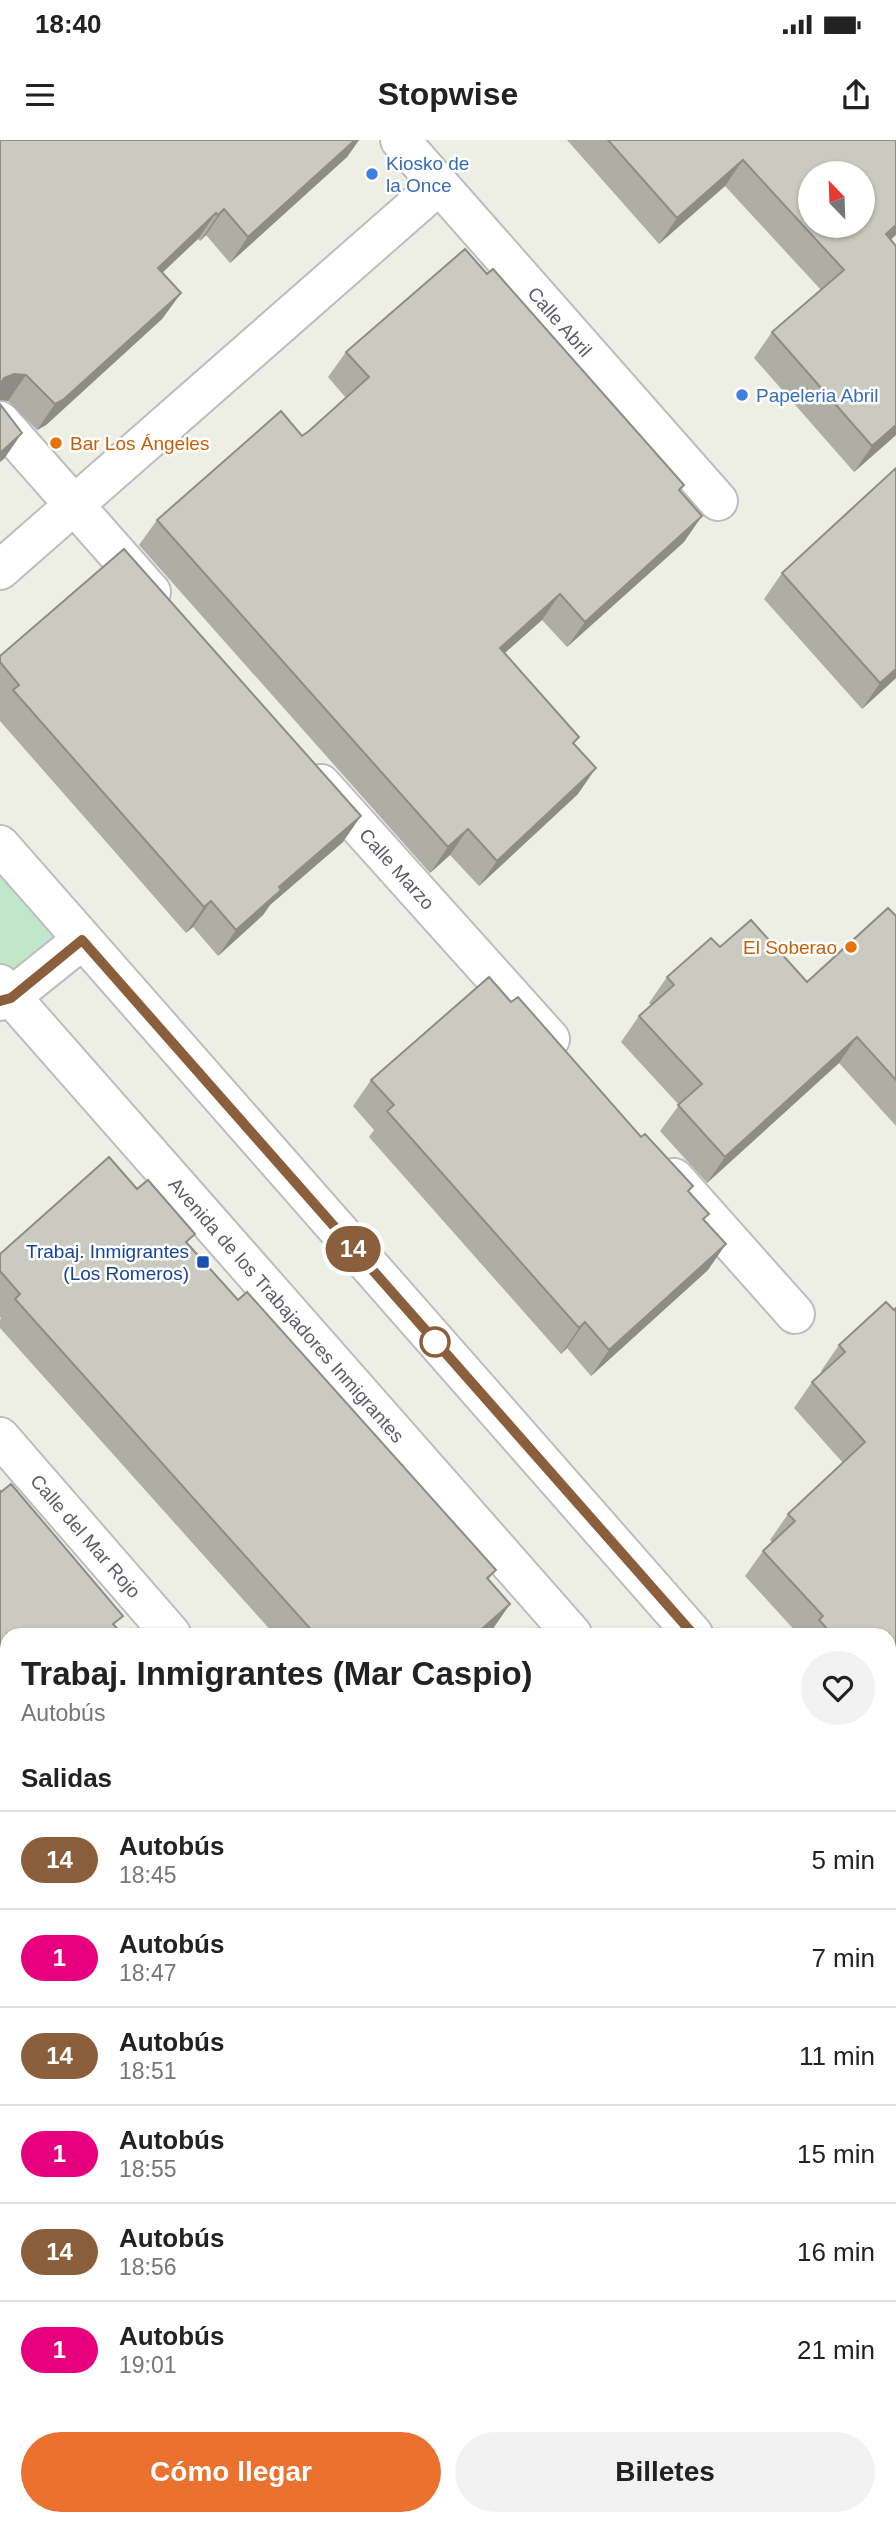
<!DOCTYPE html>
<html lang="es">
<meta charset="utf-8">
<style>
:root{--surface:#fff;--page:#f2f2f2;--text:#222;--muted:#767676;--line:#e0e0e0;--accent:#eb712e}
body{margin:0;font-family:Helvetica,sans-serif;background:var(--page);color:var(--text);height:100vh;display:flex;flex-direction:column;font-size:26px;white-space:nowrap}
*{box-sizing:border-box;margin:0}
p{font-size:23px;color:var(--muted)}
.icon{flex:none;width:38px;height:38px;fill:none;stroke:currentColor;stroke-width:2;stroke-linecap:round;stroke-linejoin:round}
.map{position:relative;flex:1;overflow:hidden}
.sheet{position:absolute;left:0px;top:1488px;width:896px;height:898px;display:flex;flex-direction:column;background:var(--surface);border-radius:21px 21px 0 0;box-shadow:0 2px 5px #0004}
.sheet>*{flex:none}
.badge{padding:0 14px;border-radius:23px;font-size:24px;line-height:46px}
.needle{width:46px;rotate:337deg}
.buttons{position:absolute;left:798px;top:21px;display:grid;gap:14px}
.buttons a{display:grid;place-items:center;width:77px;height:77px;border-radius:50%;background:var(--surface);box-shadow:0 2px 5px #0004;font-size:35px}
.map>.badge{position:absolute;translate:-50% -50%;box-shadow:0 0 0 4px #fff}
h2{padding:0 21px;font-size:26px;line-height:63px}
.round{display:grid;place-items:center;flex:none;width:74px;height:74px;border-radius:37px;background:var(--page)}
.summary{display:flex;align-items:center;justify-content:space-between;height:119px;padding:0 21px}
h1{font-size:33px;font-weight:700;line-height:52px}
.cta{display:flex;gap:14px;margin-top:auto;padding:14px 21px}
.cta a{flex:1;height:80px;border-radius:42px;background:var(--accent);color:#fff;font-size:28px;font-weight:700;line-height:80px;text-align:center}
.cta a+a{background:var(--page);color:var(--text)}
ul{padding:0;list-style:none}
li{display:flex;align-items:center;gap:21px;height:98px;padding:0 21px;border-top:2px solid var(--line)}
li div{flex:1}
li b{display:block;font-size:26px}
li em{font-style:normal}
li .badge{min-width:77px;font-weight:700;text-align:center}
.status{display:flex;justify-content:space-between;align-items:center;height:49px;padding:0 35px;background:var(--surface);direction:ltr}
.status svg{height:19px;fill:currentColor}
header{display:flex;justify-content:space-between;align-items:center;height:91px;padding:0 21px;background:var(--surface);font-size:32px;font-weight:700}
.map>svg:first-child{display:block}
.green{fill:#c1e7cb}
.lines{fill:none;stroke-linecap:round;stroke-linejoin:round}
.street-casing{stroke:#bcbcc3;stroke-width:42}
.primary-casing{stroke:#f3f359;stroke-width:42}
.street{stroke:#fff;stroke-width:38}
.primary{stroke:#f5ffa9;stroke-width:38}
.wall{fill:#aeaea5}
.shaded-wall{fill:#8d8d86}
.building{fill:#cacac0;stroke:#8d8d86;stroke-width:2;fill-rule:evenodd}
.line-casing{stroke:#fff;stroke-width:16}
.line{stroke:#8b5e3c;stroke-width:10}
.shop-dot{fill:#3f7fe0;stroke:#fff;stroke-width:2.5}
.food-dot{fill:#e8710a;stroke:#fff;stroke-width:2.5}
.transit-dot{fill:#1a4fb4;stroke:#fff;stroke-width:2.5}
.stop-dot{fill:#fff;stroke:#8b5e3c;stroke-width:3.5}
.labels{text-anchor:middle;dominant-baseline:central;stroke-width:5;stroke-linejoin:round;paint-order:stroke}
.shop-label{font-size:19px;fill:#366cbe;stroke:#fff;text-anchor:start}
.street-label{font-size:19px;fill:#5c5e65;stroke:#fff}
.food-label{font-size:19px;fill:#c56008;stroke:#fff;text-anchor:start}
.transit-label{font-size:19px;fill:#164399;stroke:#fff;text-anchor:end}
</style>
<div class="status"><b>18:40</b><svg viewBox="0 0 49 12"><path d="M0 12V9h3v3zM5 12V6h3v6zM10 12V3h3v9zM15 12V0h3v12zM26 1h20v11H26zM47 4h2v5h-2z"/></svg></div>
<header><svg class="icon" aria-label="menu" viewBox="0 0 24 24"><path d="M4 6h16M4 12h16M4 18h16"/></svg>Stopwise<svg class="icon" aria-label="share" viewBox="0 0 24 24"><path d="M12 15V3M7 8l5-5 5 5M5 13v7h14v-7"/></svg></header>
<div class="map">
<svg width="896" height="2384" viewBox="0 0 896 2384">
<rect width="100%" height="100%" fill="#eeefe4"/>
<path class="green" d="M0 706 82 800 0 860Z"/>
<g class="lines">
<defs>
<g id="street">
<path id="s1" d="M400 0 718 361"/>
<path d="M0 281 151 452"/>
<path d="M0 430 439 45"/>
<path id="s2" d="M321 644 550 899"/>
<path d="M0 705 693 1494"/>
<path id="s3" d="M0 844 572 1494"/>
<path d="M0 861 11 857 82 800"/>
<path d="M674 1038 795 1174"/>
<path id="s4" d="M0 1297 171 1494"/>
<path d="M889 2091 896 2088"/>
<path d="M889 2271 896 2267"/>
<path d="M84 2378 87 2384"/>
<path d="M293 2384 304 2378"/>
<path d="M650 2384 662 2378"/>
</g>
<path id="primary" d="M889 1644 896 1643
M889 1880 896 1877
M0 2271 7 2267"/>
</defs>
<use href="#street" class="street-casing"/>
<use href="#primary" class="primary-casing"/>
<use href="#street" class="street"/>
<use href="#primary" class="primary"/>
</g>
<path class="wall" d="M0 0H359L347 17 230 123 206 95 200 101 198 99 162 132 181 153 162 179 46 285 37 290 8 261 0 260Z
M567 0H896L890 100 896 295 854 332 754 218 772 192 821 150 725 46 659 104Z
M346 212 680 352 684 402 567 507 542 480 505 513 579 597 574 604 578 654 479 746 450 715 430 733 139 405 157 380 302 296 346 258 328 237Z
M896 328V538L862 569 764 459 782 433Z
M0 516 343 702 270 765 263 775 218 816 193 787 186 793 0 581Z
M896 776V986L839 923 707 1043 660 991 679 965 621 902 639 876 651 865 649 863 667 837 720 807 807 842Z
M511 862 709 1074 704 1080 708 1130 591 1236 567 1208 561 1214 369 997 374 990 353 966 371 940Z
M137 1049 238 1160 496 1430 488 1440 510 1464 492 1490 487 1494H274L0 1188V1180L1 1178 0 1177V1114Z
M896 1168V1524L891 1528 889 1526V1494H798L745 1436 763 1411 772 1402 770 1400 788 1374 843 1323 794 1268 812 1242 822 1233 821 1231 839 1205Z
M0 1351 7 1494V1632L0 1638Z
M126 2378H207L196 2384H129Z
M532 2378H559L548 2384H532Z"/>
<path class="shaded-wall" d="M355 0H359L347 17 230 123 248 97Z
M743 20 725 46 659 104 677 78Z
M224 69 206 95 200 101 218 75Z
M216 73 198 99 140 154 158 128Z
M896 85V95L868 120 886 94Z
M181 153 162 179 46 285 37 290 55 264Z
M14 234 26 235 8 261 0 260V244L4 238Z
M896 285V295L854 332 872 306Z
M22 293 4 319 0 322V313Z
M702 376 684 402 567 507 585 482Z
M560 454 542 480 482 533 500 508Z
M896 529V538L862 569 880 543Z
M596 628 578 654 479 746 497 721Z
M361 676 343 702 270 765 263 775 218 816 236 790 279 747Z
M468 689 450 715 430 733 448 707Z
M211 761 193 787 186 793 204 767Z
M857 897 839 923 707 1043 725 1017Z
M726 1104 708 1130 591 1236 609 1210Z
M585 1182 567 1208 561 1214 579 1188Z
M510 1464 492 1490 487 1494H476Z
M896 1502V1506L889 1516V1509Z
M7 1627V1632L0 1638V1637Z
M7 1873V1892L0 1893V1878Z
M896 2018V2031L889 2035V2021Z
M7 2109V2126L0 2129V2113Z
M181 2378H207L196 2384H169Z
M542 2378H559L548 2384H538Z"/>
<path class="building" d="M0 0H355L248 97 224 69 218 75 216 73 158 128 181 153 64 259 55 264 26 235 14 234 4 238 0 245Z
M608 0H896V85L886 94 896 106V285L872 306 772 192 844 130 743 20 677 78ZM810 33H863V86H810Z
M465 109 487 134 493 129 684 345 679 350 702 376 585 482 560 454 500 508 579 597 573 603 596 628 497 721 468 689 448 707 157 380 281 271 302 296 309 291 369 237 346 212Z
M0 264 22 293 0 313Z
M896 328V529L880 543 782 433Z
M124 409 361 676 279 747 281 750 236 790 211 761 204 767 13 550 19 545 0 522V516Z
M888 768 896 776V940L857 897 725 1017 678 965 702 944 639 876 674 845 667 837 711 798 720 807 751 780 807 842Z
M489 837 511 862 518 857 641 997 645 994 693 1046 688 1051 709 1074 703 1079 726 1104 609 1210 585 1182 579 1188 387 971 394 965 371 940Z
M109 1017 137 1049 148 1040 195 1094 186 1102 238 1160 247 1152 496 1430 487 1438 510 1464 476 1494H315L15 1159 20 1154 0 1131V1114Z
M886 1162 894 1170 896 1168V1502L889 1509V1494H832L819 1480 823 1476 763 1411 795 1381 788 1374 865 1302 812 1242 845 1212 839 1205Z
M11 1344 123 1476 113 1484 122 1494H7V1604L0 1595V1351L1 1352Z
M0 1675 7 1689V1873L1 1877 0 1879Z
M0 1901 4 1907 7 1908V2109L0 2113Z
M896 1942V2018L889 2021V1946Z
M28 2378H61L63 2384H17Z
M151 2378H181L169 2384H154Z
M387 2378H510L519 2384H376Z
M786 2378H839L842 2384H775Z"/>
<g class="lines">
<defs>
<path id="line" d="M0 861 11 858 82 800 693 1494"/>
</defs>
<use href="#line" class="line-casing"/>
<use href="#line" class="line"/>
</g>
<g class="shop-dot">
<circle cx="372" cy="34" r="7"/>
<circle cx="742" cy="255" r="7"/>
</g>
<g class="food-dot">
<circle cx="56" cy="303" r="7"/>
<circle cx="851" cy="807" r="7"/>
</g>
<rect class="transit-dot" x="196" y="1115" width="14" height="14" rx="3.5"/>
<circle class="stop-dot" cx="435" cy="1202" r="14"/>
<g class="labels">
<g class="shop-label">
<text x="386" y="23">Kiosko de<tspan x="386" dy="22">la Once</tspan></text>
<text x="756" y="255">Papeleria Abril</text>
</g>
<g class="street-label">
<text stroke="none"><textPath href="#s1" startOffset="242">Calle Abril</textPath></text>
<text stroke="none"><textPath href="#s2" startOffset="114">Calle Marzo</textPath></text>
<text stroke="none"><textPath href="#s3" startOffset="434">Avenida de los Trabajadores Inmigrantes</textPath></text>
<text stroke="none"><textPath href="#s4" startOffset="131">Calle del Mar Rojo</textPath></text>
</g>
<g class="food-label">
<text x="70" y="303">Bar Los Ángeles</text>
<text x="837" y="807" text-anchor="end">El Soberao</text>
</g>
<g class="transit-label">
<text x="189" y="1111">Trabaj. Inmigrantes<tspan x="189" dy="22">(Los Romeros)</tspan></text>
</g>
</g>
</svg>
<div class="buttons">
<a><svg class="needle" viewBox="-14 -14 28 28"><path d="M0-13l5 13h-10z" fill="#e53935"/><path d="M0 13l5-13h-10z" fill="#767676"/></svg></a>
</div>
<b class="badge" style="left:353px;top:1109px;background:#8b5e3c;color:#fff">14</b>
<section class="sheet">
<div class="summary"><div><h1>Trabaj. Inmigrantes (Mar Caspio)</h1><p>Autobús</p></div><a class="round"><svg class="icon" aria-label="heart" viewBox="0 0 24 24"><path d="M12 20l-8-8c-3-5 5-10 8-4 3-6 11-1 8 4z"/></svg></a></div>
<h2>Salidas</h2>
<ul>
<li><span class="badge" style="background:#8b5e3c;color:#fff">14</span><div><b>Autobús</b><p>18:45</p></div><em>5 min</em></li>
<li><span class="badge" style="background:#e6007e;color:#fff">1</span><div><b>Autobús</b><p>18:47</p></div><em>7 min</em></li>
<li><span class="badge" style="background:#8b5e3c;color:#fff">14</span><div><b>Autobús</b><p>18:51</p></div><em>11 min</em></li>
<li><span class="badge" style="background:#e6007e;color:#fff">1</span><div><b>Autobús</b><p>18:55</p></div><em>15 min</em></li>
<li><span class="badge" style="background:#8b5e3c;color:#fff">14</span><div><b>Autobús</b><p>18:56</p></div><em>16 min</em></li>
<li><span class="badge" style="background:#e6007e;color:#fff">1</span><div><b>Autobús</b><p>19:01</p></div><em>21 min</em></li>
</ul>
<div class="cta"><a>Cómo llegar</a><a>Billetes</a></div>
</section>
</div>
